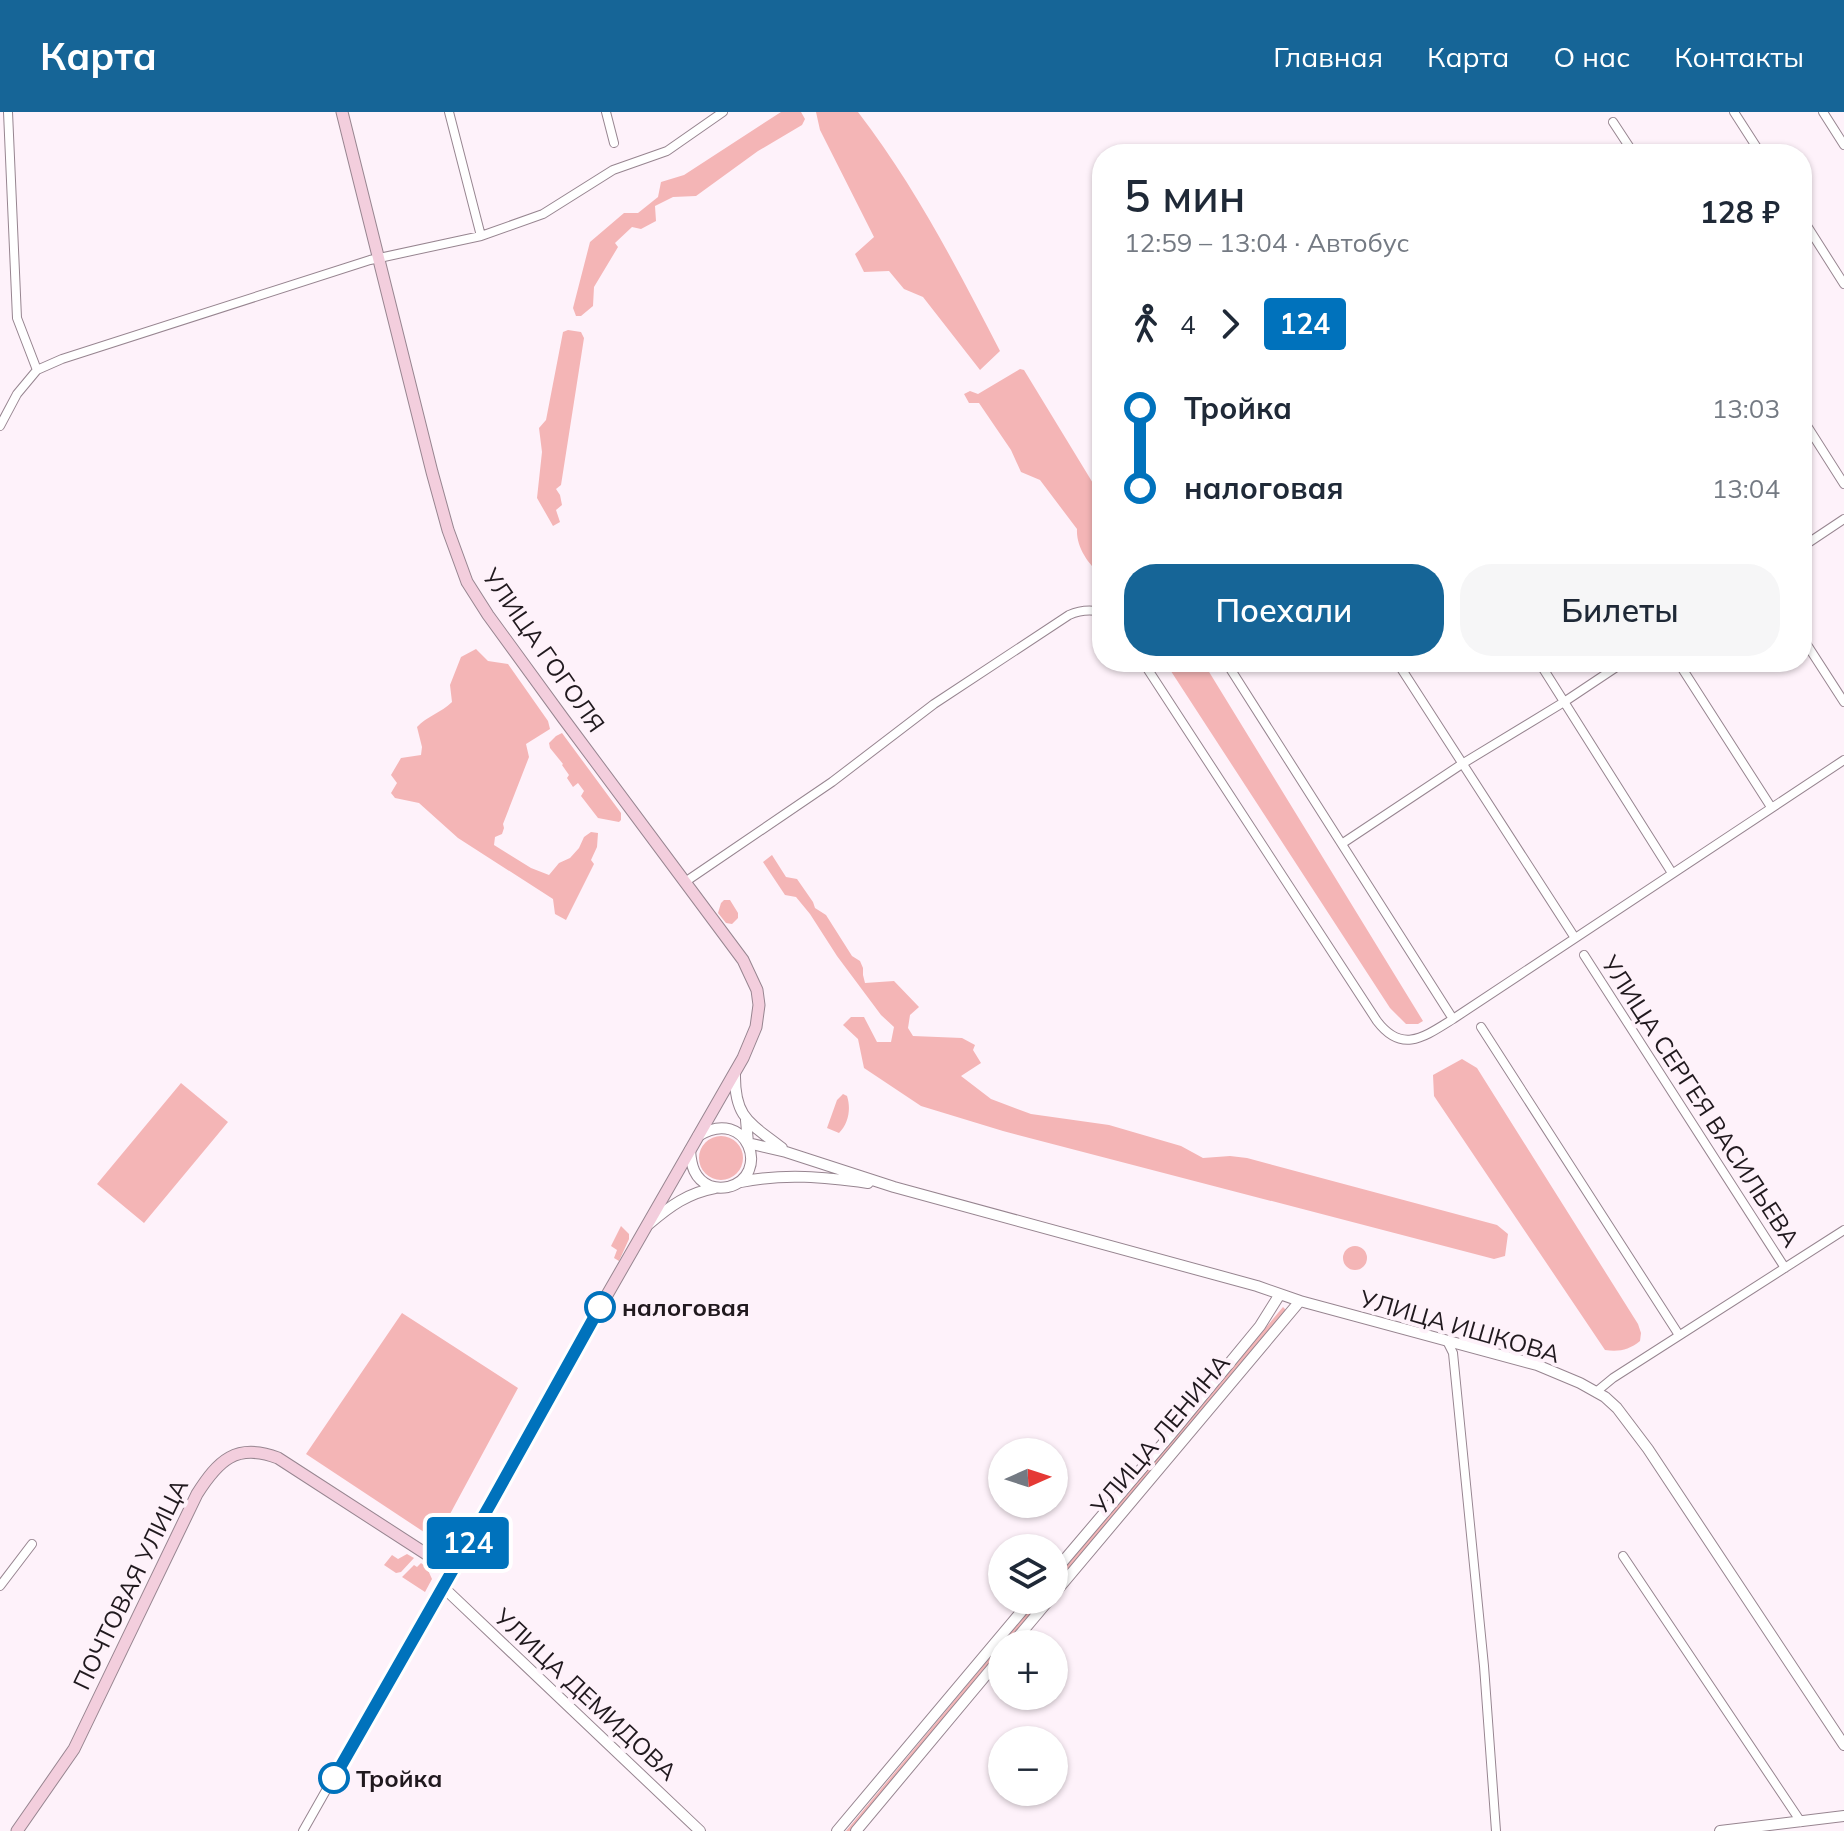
<!DOCTYPE html>
<html lang="ru">
<meta charset="utf-8">
<style>
:root{--surface:#fff;--page:#f6f6f7;--text:#1f2937;--muted:#747a83;--accent:#166597}
body{margin:0;font-family:Mulish,sans-serif;background:var(--page);color:var(--text);height:100vh;display:flex;flex-direction:column;font-size:30px;white-space:nowrap}
*{box-sizing:border-box;margin:0}
p{font-size:26px;color:var(--muted)}
.icon{flex:none;width:44px;height:44px;fill:none;stroke:currentColor;stroke-width:2;stroke-linecap:round;stroke-linejoin:round}
.map{position:relative;flex:1;overflow:hidden}
.drawer{position:absolute;left:1092px;top:32px;width:720px;height:528px;display:flex;flex-direction:column;background:var(--surface);border-radius:32px;box-shadow:0 2px 6px #0004}
.drawer>*{flex:none}
.badge{padding:0 16px;border-radius:6px;font-size:28px;line-height:52px}
.needle{width:52px;rotate:87deg}
.fabs{position:absolute;left:988px;top:1326px;display:grid;gap:16px}
.fabs a{display:grid;place-items:center;width:80px;height:80px;border-radius:50%;background:var(--surface);box-shadow:0 2px 6px #0004;font-size:40px}
.map>.badge{position:absolute;translate:-50% -50%;box-shadow:0 0 0 4px #fff}
.legs{display:flex;align-items:center;gap:12px;height:88px;padding:0 32px;font-size:26px}
.legs p{margin-inline-start:auto}
.headline{display:flex;align-items:center;justify-content:space-between;height:136px;padding:0 32px}
h1{font-size:44px;font-weight:600;line-height:60px}
.primary-button{display:flex;gap:16px;margin-top:auto;padding:16px 32px}
.primary-button a{flex:1;height:92px;border-radius:32px;background:var(--accent);color:#fff;font-size:32px;font-weight:600;line-height:92px;text-align:center}
.primary-button a+a{background:var(--page);color:var(--text)}
ul{padding:0 32px;list-style:none}
li{display:flex;align-items:center;gap:28px;height:80px;font-size:30px}
li i{display:grid;place-items:center;width:12px;height:100%;margin:0 10px;background:currentColor}
li i::after{content:'';width:20px;height:20px;margin:-10px;border:6px solid;border-radius:50%;background:var(--surface)}
li p{margin-inline-start:auto}
li:first-child i{background:linear-gradient(#0000 50%,currentColor 0)}
li:last-child i{background:linear-gradient(currentColor 50%,#0000 0)}
header{display:flex;align-items:center;gap:48px;box-sizing:border-box;height:112px;padding:0 40px;background:var(--accent);color:#fff}
header strong{font-size:38px}
nav{display:flex;gap:44px;margin-inline-start:auto;font-size:28px}
.map>svg:first-child{display:block}
.green{fill:#f4b5b6}
.lines{fill:none;stroke-linecap:round;stroke-linejoin:round}
.minor-casing{stroke:#978590;stroke-width:10}
.tertiary-casing{stroke:#978590;stroke-width:12}
.secondary-casing{stroke:#978590;stroke-width:13}
.minor{stroke:#fff;stroke-width:8}
.tertiary{stroke:#fff;stroke-width:10}
.secondary{stroke:#f3cedd;stroke-width:11}
.line-1-casing{stroke:#fff;stroke-width:18}
.line-1{stroke:#0072bc;stroke-width:12}
.stop-1-dot{fill:#fff;stroke:#0072bc;stroke-width:4}
.labels{text-anchor:middle;dominant-baseline:central;stroke-width:8;stroke-linejoin:round;paint-order:stroke}
.street-label{font-size:24px;fill:#20191e;stroke:#fef2fa}
.stop-label{font-size:24px;font-weight:bold;fill:#20191e;stroke:#fef2fa;text-anchor:start}
</style>
<header>
<strong>Карта</strong>
<nav><a>Главная</a><a>Карта</a><a>О нас</a><a>Контакты</a></nav>
</header>
<div class="map">
<svg width="1844" height="1719" viewBox="0 0 1844 1719">
<rect width="100%" height="100%" fill="#fef2fa"/>
<path class="green" d="M781 0H801L805 7 802 13 758 39 696 84 673 85 655 94 656 109 641 117 632 115 615 131 618 135 594 175 593 194 581 204H576L573 196 590 130 624 101H638L658 85 661 70 684 63Z
M816 0H858C915 74 957 156 1000 239L980 258 923 185 904 177 889 159 864 160 855 142 874 125 820 18Z
M568 218 581 220 584 226 561 373 556 377 560 383 562 393 556 398 560 410 553 414 537 386 542 340 539 316 546 308 563 220Z
M1020 257 1024 258 1102 386V464C1088 452 1076 435 1077 417L1040 368 1021 360 1011 338 979 291H969L964 282 970 279 978 282Z
M476 537 488 549 508 552 548 609 550 617 526 632 529 645 503 712 504 716 502 722 495 725 494 733 531 756 549 763 559 751 570 746 579 736 584 725 591 720 598 721 597 735 591 748 594 752 566 808 555 802 553 787 458 726 419 691 395 686 391 681 397 671 391 663 401 646 421 643 422 635 417 615C427 604 441 601 452 590L450 573 461 545Z
M1165 550H1203L1423 909 1418 912H1406L1390 896Z
M562 621 621 701V708L619 710 598 706 581 684 584 679 578 671 573 675 567 666 569 663 562 653 563 652 550 636 549 631 556 624Z
M772 743 786 765 797 767 813 790 815 796 826 803 852 844 860 849 863 856V863L865 871 894 869 919 895 910 903 908 916 913 924 962 926 975 933 973 938 981 951 961 964 991 987 1031 1002 1109 1013 1181 1034 1203 1046 1230 1044 1247 1046 1497 1113 1508 1122 1505 1144 1494 1147 1003 1019 921 994 864 956 858 927 843 913 851 905H864L877 930H891L894 915 881 903 837 844 810 802 796 785 785 783 763 750Z
M724 788H730L738 801V806L732 812 726 811 718 801 721 791Z
M1462 947 1477 956 1638 1212 1641 1221 1640 1229C1629 1238 1619 1240 1605 1238L1434 984 1433 963Z
M181 971 228 1010 144 1111 97 1072Z
M843 982 847 984C851 996 849 1011 839 1021L827 1016 837 988Z
M699 1046a22 22 0 1 1 44 0a22 22 0 1 1-44 0Z
M621 1114 629 1122V1127L619 1149 614 1146 617 1138 611 1134Z
M1343 1146a12 12 0 1 1 24 0a12 12 0 1 1-24 0Z
M1283 1195 1286 1198 1054 1476V1469Z
M402 1201 518 1276 436 1428 306 1342Z
M407 1442 414 1446 401 1460 396 1461 384 1453 392 1443 398 1447Z
M421 1451 427 1456 432 1467 425 1480 402 1465 414 1453 417 1455Z
M1038 1488H1044L1008 1532H1002V1539L852 1719H846Z"/>
<g class="lines">
<defs>
<path id="minor" d="M8 0 17 206 37 258
M449 0 481 124
M606 0 614 31
M1734 0 1761 42
M1823 0 1844 33
M1613 10 1634 42
M1802 106 1844 172
M1802 306 1844 372
M0 314 17 282 37 258 62 247 370 148 481 124 543 102 613 58 667 39 723 0
M1101 356 1102 358
M1802 435 1844 407
M1802 525 1844 590
M1143 550 1377 909C1402 942 1424 925 1453 907L1844 648
M1226 550 1453 907
M1397 550 1575 826
M1539 550 1672 761
M1678 550 1771 695
M1343 731 1462 652 1564 590 1624 550
M685 770 832 670 934 592 1069 503C1080 498 1090 497 1102 500
M1584 843 1785 1156
M1481 915 1679 1223
M1447 1229 1453 1241 1484 1554 1496 1719
M1596 1280 1613 1266 1844 1118
M1623 1444 1801 1710
M0 1474 32 1432
M303 1719 451 1458"/>
<path id="tertiary" d="M735 961C734 1006 750 1011 782 1036
M746 1008 748 1031 786 1040 894 1075 1257 1174 1300 1189 1537 1253 1580 1271 1605 1285 1617 1296 1648 1337 1844 1633
M690 1038C691 1053 694 1067 710 1074 716 1076 722 1076 728 1075 772 1064 748 993 698 1024
M741 1070C784 1061 825 1065 868 1071
M649 1112C670 1094 688 1081 715 1076
M1054 1460 1172 1321 1260 1214 1280 1182
M443 1475 700 1719
M1054 1482 1300 1189
M1012 1532 1049 1488
M837 1719 1031 1488
M856 1719 1002 1544
M1720 1719 1844 1704"/>
<path id="secondary" d="M17 1719 74 1637 197 1382C218 1349 236 1330 278 1346L451 1458 491 1391 607 1183 743 946 756 915 759 893 757 878 743 848 563 606 488 503 467 470 448 418 432 360 342 0"/>
</defs>
<use href="#minor" class="minor-casing"/>
<use href="#tertiary" class="tertiary-casing"/>
<use href="#secondary" class="secondary-casing"/>
<use href="#minor" class="minor"/>
<use href="#tertiary" class="tertiary"/>
<use href="#secondary" class="secondary"/>
</g>
<g class="lines">
<defs>
<path id="line-1" d="M334 1666 491 1391 600 1195"/>
</defs>
<use href="#line-1" class="line-1-casing"/>
<use href="#line-1" class="line-1"/>
</g>
<g class="stop-1-dot">
<circle cx="600" cy="1195" r="14"/>
<circle cx="334" cy="1666" r="14"/>
</g>
<g class="labels">
<g class="street-label">
<text transform="translate(544 538) rotate(55)">УЛИЦА ГОГОЛЯ</text>
<text transform="translate(1701 989) rotate(57)">УЛИЦА СЕРГЕЯ ВАСИЛЬЕВА</text>
<text transform="translate(1460 1214) rotate(16)">УЛИЦА ИШКОВА</text>
<text transform="translate(1160 1322) rotate(-50)">УЛИЦА ЛЕНИНА</text>
<text transform="translate(130 1472) rotate(-64)">ПОЧТОВАЯ УЛИЦА</text>
<text transform="translate(586 1582) rotate(43)">УЛИЦА ДЕМИДОВА</text>
</g>
<g class="stop-label">
<text x="622" y="1195">налоговая</text>
<text x="356" y="1666">Тройка</text>
</g>
</g>
</svg>
<div class="fabs">
<a><svg class="needle" viewBox="-14 -14 28 28"><path d="M0-13l5 13h-10z" fill="#e53935"/><path d="M0 13l5-13h-10z" fill="#747a83"/></svg></a>
<a><svg class="icon" aria-label="layers" viewBox="0 0 24 24"><path d="M12 4l9 5-9 5-9-5zM3 14l9 5 9-5"/></svg></a>
<a>+</a>
<a>−</a>
</div>
<b class="badge" style="left:468px;top:1431px;background:#0072bc;color:#fff">124</b>
<section class="drawer">
<div class="headline"><div><h1>5 мин</h1><p>12:59 – 13:04 · Автобус</p></div><b>128 ₽</b></div>
<div class="legs"><svg class="icon" aria-label="walk" viewBox="0 0 24 24"><circle cx="13" cy="4" r="2"/><path d="M13 8l-2 6 4 7M11 14l-3 7M7 12l3-4h3l4 4"/></svg>4<svg class="icon" aria-label="forward" viewBox="0 0 24 24"><path d="M9 5l7 7-7 7"/></svg><b class="badge" style="background:#0072bc;color:#fff">124</b></div>
<ul>
<li><i style="color:#0072bc"></i><b>Тройка</b><p>13:03</p></li>
<li><i style="color:#0072bc"></i><b>налоговая</b><p>13:04</p></li>
</ul>
<div class="primary-button"><a>Поехали</a><a>Билеты</a></div>
</section>
</div>
